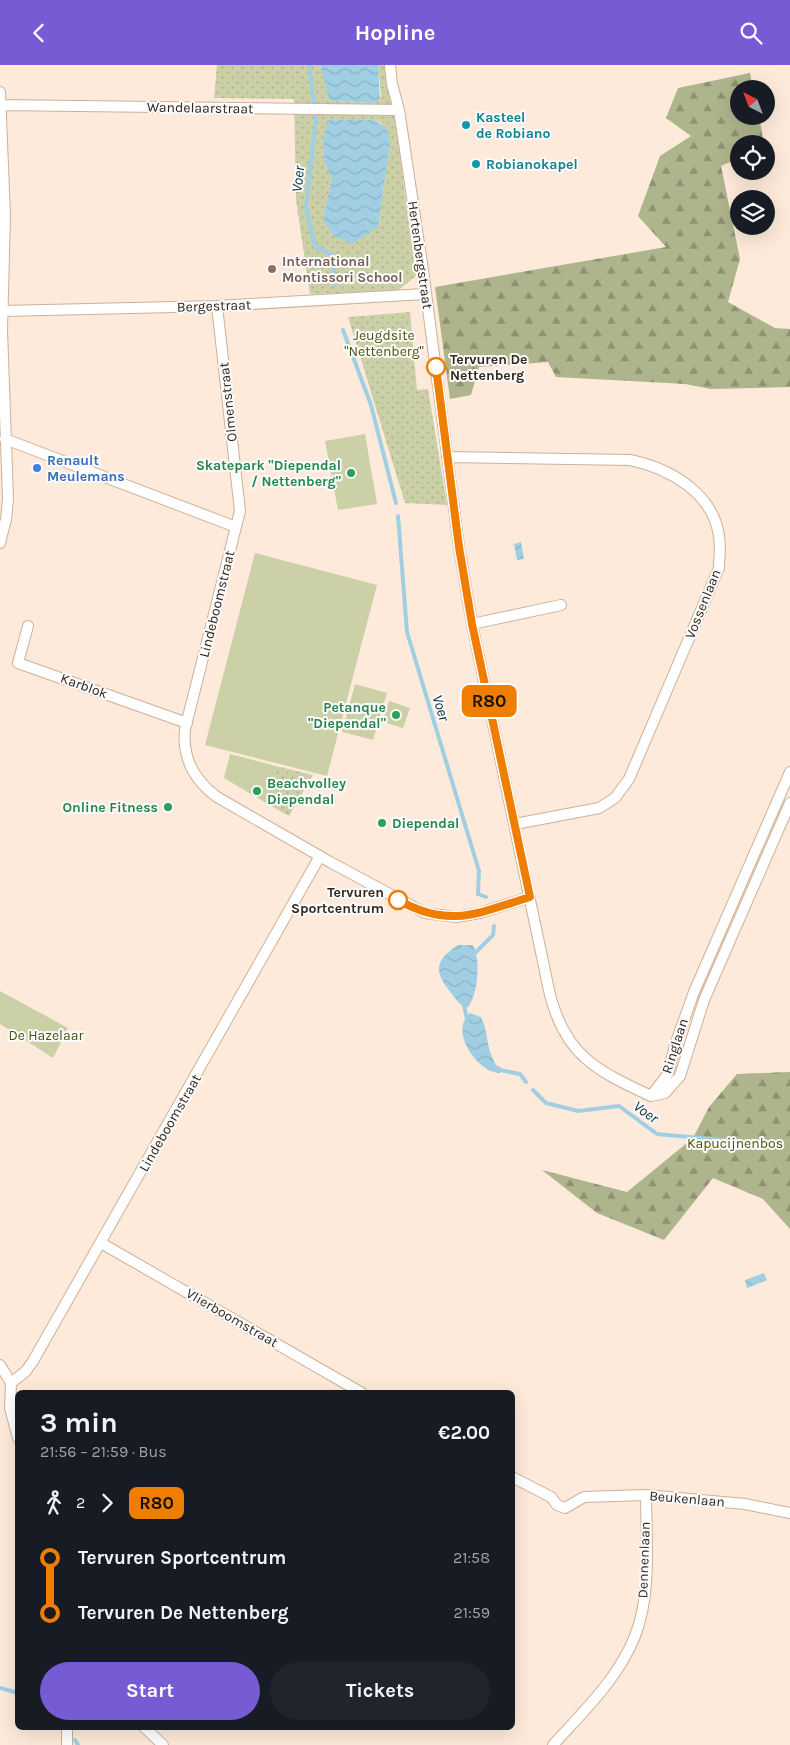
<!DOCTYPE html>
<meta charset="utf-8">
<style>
:root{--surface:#171b24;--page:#20242c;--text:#f1f3f6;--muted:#9ea1a6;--accent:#775bd5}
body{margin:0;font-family:Karla,sans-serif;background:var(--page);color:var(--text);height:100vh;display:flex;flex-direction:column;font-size:19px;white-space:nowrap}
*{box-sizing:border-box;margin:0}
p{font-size:16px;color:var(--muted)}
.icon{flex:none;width:28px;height:28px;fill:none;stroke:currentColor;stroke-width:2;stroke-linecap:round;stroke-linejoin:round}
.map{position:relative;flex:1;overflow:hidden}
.side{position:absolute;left:15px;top:1325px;width:500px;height:340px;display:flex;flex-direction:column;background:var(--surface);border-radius:8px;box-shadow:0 5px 20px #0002}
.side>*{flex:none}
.badge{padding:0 10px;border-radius:8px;font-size:18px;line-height:32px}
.needle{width:32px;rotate:318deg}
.tools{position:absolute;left:730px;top:15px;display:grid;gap:10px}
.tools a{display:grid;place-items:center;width:45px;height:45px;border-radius:50%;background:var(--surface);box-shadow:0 5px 20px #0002;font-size:25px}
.map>.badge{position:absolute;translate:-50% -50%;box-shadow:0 0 0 2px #fff}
.legs{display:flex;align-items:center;gap:8px;height:55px;padding:0 25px;font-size:16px}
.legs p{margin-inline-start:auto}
.summary{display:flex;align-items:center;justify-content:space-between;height:85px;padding:0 25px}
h1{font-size:28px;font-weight:700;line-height:38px}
.primary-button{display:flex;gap:10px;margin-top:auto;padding:10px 25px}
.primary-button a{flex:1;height:58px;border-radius:30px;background:var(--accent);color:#fff;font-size:20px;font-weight:700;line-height:58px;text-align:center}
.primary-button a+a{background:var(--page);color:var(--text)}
ul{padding:0 25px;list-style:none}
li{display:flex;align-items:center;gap:18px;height:55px;font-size:19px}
li i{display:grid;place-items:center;width:8px;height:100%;margin:0 6px;background:currentColor}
li i::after{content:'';width:12px;height:12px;margin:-6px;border:4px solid;border-radius:50%;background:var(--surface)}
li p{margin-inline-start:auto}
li:first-child i{background:linear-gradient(#0000 50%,currentColor 0)}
li:last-child i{background:linear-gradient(currentColor 50%,#0000 0)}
header{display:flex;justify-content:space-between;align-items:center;height:65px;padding:0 25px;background:var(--accent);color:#fff;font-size:22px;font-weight:700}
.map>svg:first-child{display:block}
.green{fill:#cbd0a7}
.forest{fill:url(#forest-firs)}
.park{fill:url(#park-dots);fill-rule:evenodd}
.water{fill:url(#water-waves)}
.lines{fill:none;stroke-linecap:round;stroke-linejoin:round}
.stream{stroke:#a0cfe3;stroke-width:4}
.street-casing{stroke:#ceb196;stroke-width:12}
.street{stroke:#fff;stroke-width:10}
.line-1-casing{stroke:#fff;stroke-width:11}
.line-1{stroke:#ef7d00;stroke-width:8}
.culture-dot{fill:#0f9aa8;stroke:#fbfbfb;stroke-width:2}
.education-dot{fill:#8d6e63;stroke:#fbfbfb;stroke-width:2}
.stop-1-dot{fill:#fff;stroke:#ef7d00;stroke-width:2.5}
.shop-dot{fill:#3f7fe0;stroke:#fbfbfb;stroke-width:2}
.leisure-dot{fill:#2e9e5b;stroke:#fbfbfb;stroke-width:2}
.labels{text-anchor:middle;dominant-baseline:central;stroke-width:4;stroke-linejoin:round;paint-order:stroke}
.street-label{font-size:14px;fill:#32261c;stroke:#fbfbfb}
.culture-label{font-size:14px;font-weight:bold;fill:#0d838f;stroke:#fbfbfb;text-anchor:start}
.education-label{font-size:14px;font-weight:bold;fill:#785e54;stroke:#fbfbfb;text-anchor:start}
.park-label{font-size:14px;fill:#4c510f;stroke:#fbfbfb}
.stop-label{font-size:14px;font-weight:bold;fill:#32261c;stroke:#fbfbfb;text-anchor:start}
.shop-label{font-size:14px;font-weight:bold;fill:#366cbe;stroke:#fbfbfb;text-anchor:start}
.leisure-label{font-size:14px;font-weight:bold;fill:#27864d;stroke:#fbfbfb;text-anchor:end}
.water-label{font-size:15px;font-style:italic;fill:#073240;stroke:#fbfbfb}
</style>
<header><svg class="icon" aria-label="back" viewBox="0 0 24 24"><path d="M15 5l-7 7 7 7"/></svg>Hopline<svg class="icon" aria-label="search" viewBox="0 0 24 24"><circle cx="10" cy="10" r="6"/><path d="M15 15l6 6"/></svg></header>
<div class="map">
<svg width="790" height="1680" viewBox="0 0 790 1680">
<defs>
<pattern id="forest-firs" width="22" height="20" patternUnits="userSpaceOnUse" patternTransform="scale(1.25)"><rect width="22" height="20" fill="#aeb48b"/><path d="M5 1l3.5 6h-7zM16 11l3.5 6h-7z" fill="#8e9271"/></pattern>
<pattern id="park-dots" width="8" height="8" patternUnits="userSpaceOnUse" patternTransform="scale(1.25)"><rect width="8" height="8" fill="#cbd0a7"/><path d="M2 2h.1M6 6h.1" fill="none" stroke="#afb28f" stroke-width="1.8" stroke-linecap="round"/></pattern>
<pattern id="water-waves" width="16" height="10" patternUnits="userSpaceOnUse" patternTransform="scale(1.25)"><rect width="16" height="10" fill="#a0cfe3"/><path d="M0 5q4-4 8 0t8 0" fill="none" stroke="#8ab2c2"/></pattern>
</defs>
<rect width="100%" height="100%" fill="#fdeada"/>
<path class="green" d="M365 369 377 439 338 445 325 376Z
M255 488 377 520 327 711 205 680Z
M355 619 387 628 373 675 342 667Z
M389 636 410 643 403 663 383 657Z
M230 689 276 701 266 738 224 713Z
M0 926 68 963 53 993 0 959Z"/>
<path class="forest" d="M750 8 753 24H739V51H759L764 79H739V93L721 101 740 194 728 237 775 263 790 264V322L711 324 685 319 556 312 548 297 479 302 471 330 450 334 435 222 666 182 638 151 660 91 691 71 666 53 678 23Z
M790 1007V1164L763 1134 713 1113 664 1175 597 1148 542 1105 627 1127 693 1073 709 1042 737 1009Z"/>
<path class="park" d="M217 0H320L329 33 332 36 372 38 380 35 381 31 378 0H388L416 211 397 226 310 229 296 135 294 34 214 33ZM375 55 380 57 390 79 378 162 323 155 332 114 324 96 323 72 329 56Z
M410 247 417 325 428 324 447 440 405 438 348 252Z
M276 701 313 710 289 751 266 738Z"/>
<path class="water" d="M320 0H378L380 35 372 38 332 36 329 34Z
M329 55H375L387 64 390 79 378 162 352 179 334 171 323 155 332 114 324 96 323 72Z
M521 477 524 494 517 495 514 479Z
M458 880H473C481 894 478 930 468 942 459 941 456 934 451 928 433 906 435 895 458 880Z
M470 948 481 952C488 965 486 981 493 994 495 1000 499 1001 500 1008 478 1008 448 966 470 948Z
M764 1208 767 1215 747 1223 745 1215Z"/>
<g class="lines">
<path class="stream" d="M309 0 316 53 306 142 315 181 333 191 335 220
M343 265 371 340 396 438
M398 451 407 567 479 806 478 829 486 832
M475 888 493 870 494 861
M463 936 467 954
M498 1003 500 1005 520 1009 526 1017
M533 1025 546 1038 578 1046 619 1041 657 1069 753 1078
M0 1623 18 1628
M75 1675 78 1680"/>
<defs>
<path id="street" d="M390 0 392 19 399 45 423 205 459 482 472 559 550 930C566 992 598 1006 651 1031
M0 27 5 151 2 265 8 434 6 454 0 478
M0 40 399 45
M217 241 240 446 185 664C182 693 194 715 217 732L330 797 425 848 456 852 480 848 530 832
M3 246 217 241 425 229
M5 374 236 462
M447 392 630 395C669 403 714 428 719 472 721 482 719 493 719 503L629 714 615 733 599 743 515 759
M472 559 561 540
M28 561 18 598 187 658
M651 1031 668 1009 675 980 694 927 790 707
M651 1031 665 1028 680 1011 704 935 790 738
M101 1178 362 1328
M0 1300 11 1318 10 1343 18 1373
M11 1318 26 1306 33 1296 320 791
M512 1412 551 1432 557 1440 565 1443 584 1432 646 1430 745 1439 790 1448
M144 1662 163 1680
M67 1680V1662
M553 1680C583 1647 618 1614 635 1571 652 1528 646 1475 646 1430"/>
</defs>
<use href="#street" class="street-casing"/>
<use href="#street" class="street"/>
</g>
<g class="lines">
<defs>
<path id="line-1" d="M398 835C450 864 478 848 530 832L472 559 459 482 436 302"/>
</defs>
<use href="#line-1" class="line-1-casing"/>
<use href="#line-1" class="line-1"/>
</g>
<g class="culture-dot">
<circle cx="466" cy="60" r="5"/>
<circle cx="476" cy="99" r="5"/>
</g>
<circle class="education-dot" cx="272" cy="204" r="5"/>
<g class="stop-1-dot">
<circle cx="436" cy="302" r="9"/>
<circle cx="398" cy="835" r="9"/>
</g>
<circle class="shop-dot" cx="37" cy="403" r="5"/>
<g class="leisure-dot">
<circle cx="351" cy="408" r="5"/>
<circle cx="396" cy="650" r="5"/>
<circle cx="257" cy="726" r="5"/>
<circle cx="168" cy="742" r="5"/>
<circle cx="382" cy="758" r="5"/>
</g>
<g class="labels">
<g class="street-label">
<text transform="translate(200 43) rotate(1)">Wandelaarstraat</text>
<text transform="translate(420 190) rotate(82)">Hertenbergstraat</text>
<text transform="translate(214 241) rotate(-2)">Bergestraat</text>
<text transform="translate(228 337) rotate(-96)">Olmenstraat</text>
<text transform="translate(217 539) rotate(-76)">Lindeboomstraat</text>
<text transform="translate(703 539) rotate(-68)">Vossenlaan</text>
<text transform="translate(84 621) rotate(20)">Karblok</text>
<text transform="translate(675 981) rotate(-72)">Ringlaan</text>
<text transform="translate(170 1058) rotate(-60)">Lindeboomstraat</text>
<text transform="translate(232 1253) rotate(30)">Vlierboomstraat</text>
<text transform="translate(687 1434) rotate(5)">Beukenlaan</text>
<text transform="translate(644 1495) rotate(-88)">Dennenlaan</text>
</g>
<g class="culture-label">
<text x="476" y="52">Kasteel<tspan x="476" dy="16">de Robiano</tspan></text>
<text x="486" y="99">Robianokapel</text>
</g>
<g class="education-label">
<text x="282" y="196">International<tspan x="282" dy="16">Montissori School</tspan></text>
</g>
<g class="park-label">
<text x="384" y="270">Jeugdsite<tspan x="384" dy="16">"Nettenberg"</tspan></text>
<text x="46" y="970">De Hazelaar</text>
<text x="735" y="1078">Kapucijnenbos</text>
</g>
<g class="stop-label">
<text x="450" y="294">Tervuren De<tspan x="450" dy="16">Nettenberg</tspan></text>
<text x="384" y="827" text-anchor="end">Tervuren<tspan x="384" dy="16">Sportcentrum</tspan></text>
</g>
<g class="shop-label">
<text x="47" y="395">Renault<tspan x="47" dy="16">Meulemans</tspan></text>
</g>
<g class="leisure-label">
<text x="341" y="400">Skatepark "Diependal<tspan x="341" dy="16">/ Nettenberg"</tspan></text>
<text x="386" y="642">Petanque<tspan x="386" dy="16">"Diependal"</tspan></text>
<text x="267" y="718" text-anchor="start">Beachvolley<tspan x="267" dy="16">Diependal</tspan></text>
<text x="158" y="742">Online Fitness</text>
<text x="392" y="758" text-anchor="start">Diependal</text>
</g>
<g class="water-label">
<text transform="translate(298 114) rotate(-84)">Voer</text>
<text transform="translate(441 643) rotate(73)">Voer</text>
<text transform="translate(646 1047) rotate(36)">Voer</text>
</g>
</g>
</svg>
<div class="tools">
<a><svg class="needle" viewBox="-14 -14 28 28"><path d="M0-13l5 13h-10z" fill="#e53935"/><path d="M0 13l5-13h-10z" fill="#9ea1a6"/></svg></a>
<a><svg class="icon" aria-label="locate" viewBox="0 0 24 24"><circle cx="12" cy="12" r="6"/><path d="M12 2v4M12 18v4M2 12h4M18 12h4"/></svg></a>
<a><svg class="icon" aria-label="layers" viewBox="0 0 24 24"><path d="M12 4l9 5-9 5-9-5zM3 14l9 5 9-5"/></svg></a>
</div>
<b class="badge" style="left:489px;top:636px;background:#ef7d00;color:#111">R80</b>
<section class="side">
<div class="summary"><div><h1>3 min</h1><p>21:56 – 21:59 · Bus</p></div><b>€2.00</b></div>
<div class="legs"><svg class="icon" aria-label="walk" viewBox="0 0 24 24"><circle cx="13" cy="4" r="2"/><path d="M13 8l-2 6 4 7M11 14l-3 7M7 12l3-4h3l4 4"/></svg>2<svg class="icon" aria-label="forward" viewBox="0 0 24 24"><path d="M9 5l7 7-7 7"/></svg><b class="badge" style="background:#ef7d00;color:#111">R80</b></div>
<ul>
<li><i style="color:#ef7d00"></i><b>Tervuren Sportcentrum</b><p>21:58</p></li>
<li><i style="color:#ef7d00"></i><b>Tervuren De Nettenberg</b><p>21:59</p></li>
</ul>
<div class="primary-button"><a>Start</a><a>Tickets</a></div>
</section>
</div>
